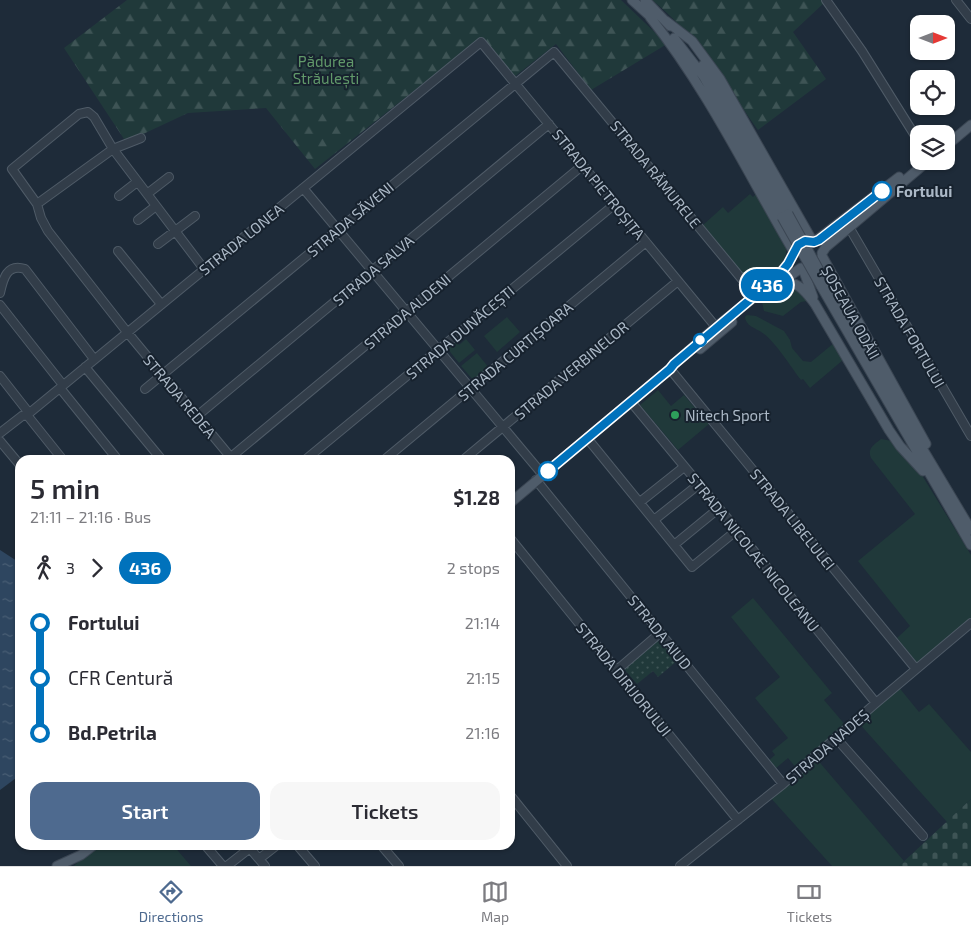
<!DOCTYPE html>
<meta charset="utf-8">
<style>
:root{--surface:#fff;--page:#f7f7f7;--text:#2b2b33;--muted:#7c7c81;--line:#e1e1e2;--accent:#4e6a8f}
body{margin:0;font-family:"Exo 2",sans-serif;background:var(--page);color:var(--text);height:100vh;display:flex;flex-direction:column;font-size:19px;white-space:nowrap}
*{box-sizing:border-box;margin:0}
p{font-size:16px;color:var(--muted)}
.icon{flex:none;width:28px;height:28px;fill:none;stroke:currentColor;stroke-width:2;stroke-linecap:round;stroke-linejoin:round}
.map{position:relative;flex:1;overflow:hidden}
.sheet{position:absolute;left:15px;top:455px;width:500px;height:395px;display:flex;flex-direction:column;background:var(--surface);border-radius:15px;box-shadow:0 1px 4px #0004}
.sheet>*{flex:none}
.badge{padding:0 10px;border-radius:16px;font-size:18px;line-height:32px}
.needle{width:32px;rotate:90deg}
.tools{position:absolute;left:910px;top:15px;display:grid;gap:10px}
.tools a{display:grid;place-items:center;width:45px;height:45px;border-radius:10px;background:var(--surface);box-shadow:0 1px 4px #0004;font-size:25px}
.map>.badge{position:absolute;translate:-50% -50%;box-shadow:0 0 0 2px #fff}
.legs{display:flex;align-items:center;gap:8px;height:55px;padding:0 15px;font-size:16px}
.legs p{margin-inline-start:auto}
.overview{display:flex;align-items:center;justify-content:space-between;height:85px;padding:0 15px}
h1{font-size:28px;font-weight:600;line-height:38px}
.primary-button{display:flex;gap:10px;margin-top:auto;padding:10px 15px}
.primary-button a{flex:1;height:58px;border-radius:15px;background:var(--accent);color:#fff;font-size:20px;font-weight:600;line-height:58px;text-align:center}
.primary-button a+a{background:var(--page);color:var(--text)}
ul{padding:0 15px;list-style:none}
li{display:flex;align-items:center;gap:18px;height:55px;font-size:19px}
li i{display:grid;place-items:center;width:8px;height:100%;margin:0 6px;background:currentColor}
li i::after{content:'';width:12px;height:12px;margin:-6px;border:4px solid;border-radius:50%;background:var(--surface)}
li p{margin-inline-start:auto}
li:first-child i{background:linear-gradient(#0000 50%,currentColor 0)}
li:last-child i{background:linear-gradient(currentColor 50%,#0000 0)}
.dock{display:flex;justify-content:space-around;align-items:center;height:70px;border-top:1px solid var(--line);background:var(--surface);font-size:14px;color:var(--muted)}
.dock a{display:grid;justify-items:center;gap:2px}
.dock .selected{color:var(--accent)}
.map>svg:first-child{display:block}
.green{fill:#20393a}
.forest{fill:url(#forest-firs)}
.cemetery{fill:url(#cemetery-stones)}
.park{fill:url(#park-dots)}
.water{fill:url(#water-ripples)}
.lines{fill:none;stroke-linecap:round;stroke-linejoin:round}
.minor-casing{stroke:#4f5b67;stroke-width:10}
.major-casing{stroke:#3b4653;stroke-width:11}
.minor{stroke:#323d49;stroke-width:8}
.major{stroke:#4f5c6a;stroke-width:9}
.major-bridge-casing{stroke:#3b4653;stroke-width:11;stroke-linecap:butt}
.major-bridge{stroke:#4f5c6a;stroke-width:9}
.line-1-casing{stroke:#fff;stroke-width:11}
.line-1{stroke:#0072bc;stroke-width:8}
.stop-1-dot{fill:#fff;stroke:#0072bc;stroke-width:2.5}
.leisure-dot{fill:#2e9e5b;stroke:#17222e;stroke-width:2}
.labels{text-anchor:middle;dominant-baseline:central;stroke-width:4;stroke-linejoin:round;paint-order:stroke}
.park-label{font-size:15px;fill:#61996a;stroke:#17222e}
.street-label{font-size:15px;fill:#abb8c6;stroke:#17222e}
.stop-label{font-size:15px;font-weight:bold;fill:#abb8c6;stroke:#17222e;text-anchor:start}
.poi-label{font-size:15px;fill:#abb8c6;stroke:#17222e;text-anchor:start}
</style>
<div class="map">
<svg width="971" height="866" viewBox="0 0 971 866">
<defs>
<pattern id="forest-firs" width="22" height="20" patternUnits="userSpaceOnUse" patternTransform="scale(1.25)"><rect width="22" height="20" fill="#20393a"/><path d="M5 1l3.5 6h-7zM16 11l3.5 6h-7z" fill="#3e5455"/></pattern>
<pattern id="cemetery-stones" width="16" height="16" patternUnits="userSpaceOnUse" patternTransform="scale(1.25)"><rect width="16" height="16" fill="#20393a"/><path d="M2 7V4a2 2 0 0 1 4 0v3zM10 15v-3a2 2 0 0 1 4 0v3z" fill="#3e5455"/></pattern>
<pattern id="park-dots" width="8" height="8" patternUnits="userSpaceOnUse" patternTransform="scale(1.25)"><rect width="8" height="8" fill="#20393a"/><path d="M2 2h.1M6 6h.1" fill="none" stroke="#3e5455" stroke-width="1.8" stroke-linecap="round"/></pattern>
<pattern id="water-ripples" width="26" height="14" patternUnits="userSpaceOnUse" patternTransform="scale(1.25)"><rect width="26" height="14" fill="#2e4660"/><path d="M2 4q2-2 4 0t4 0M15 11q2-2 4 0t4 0" fill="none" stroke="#4a5f75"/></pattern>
</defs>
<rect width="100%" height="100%" fill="#1e2b39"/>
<path class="green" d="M750 194 753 197 756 194 786 245C789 266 769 277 754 289L703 225 723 207 728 213Z
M794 286 807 301 801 302 783 316 764 311 762 302 783 288Z
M747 315 756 316 784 331 790 340 792 348 803 361 811 362 834 343 843 360 810 388 803 379 801 380C791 367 776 343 764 334 757 328 746 327 745 317Z
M507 317 520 332 497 352 484 336Z
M466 339 475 350 459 363 447 348 456 341 459 345Z
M477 353 489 368 474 381 461 366Z
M658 390 671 406 684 395 709 424 678 450 640 405Z
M881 439 892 441 920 472 971 555V618L918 664 897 638 910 626 858 561 915 514 871 458C867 448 874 445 881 439Z
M753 598 832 693 824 700 847 727 797 769 788 758 775 769 768 761 775 755 772 751 788 738 755 698 780 677 731 617Z
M897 685 919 712 929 704 971 752V799L947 822 857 721Z
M815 757 904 861 899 866H832L769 796Z
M94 845H173L191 866H74Z"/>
<path class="forest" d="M127 0H621L667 44 591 90 556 44 514 77 482 37 315 169 266 108 188 113 126 142 64 48Z
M652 0H824L825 2 793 32 826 79 758 130C726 85 695 34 652 0Z"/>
<path class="cemetery" d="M971 799V866H899Z"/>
<path class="park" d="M659 640 677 661 658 677 653 671 637 684 624 669Z"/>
<path class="water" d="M0 550 20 563V775L0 790Z"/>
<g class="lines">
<defs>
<path id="minor" d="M826 0 862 51 919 142
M956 0 971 19
M303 188 543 475
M147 194 169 177
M119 196 137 182
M37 204 113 149 141 138
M138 220 156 206
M849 227 971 436
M158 244 195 216
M118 251 161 304
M204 269 113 149 94 117 88 112 79 114 12 169 37 204 41 218 48 231 127 332 233 460
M0 293C3 279 7 263 25 269L94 359
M0 305 63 385
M85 367 162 460
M670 369 916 669
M0 376 29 413
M60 388 118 460
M145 389 554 52 755 295
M631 402 737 530 876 703
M27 415 63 460
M197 416 549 124
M0 433 22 416 27 415 481 42 716 327
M587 438 692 567 737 530
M0 441 20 465
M231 457 583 165
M305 460 615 204
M384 460 646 242
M463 460 678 281
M536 480 783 784
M640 502 684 467
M654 520 698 485
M510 538 738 820
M674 545 718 509
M617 670 660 633
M836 738 923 836
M510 795 567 866
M205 845 223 866
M247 845 265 866
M297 845 315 866
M381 845 399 866
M259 859 277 845
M227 866 250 848
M680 866 783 784 876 703 971 623"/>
<path id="major" d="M632 0 653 19
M645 0 670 26
M650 17C708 90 747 172 794 252
M666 21 692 41 720 79 813 242
M674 38 704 77 782 217
M703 65 743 132 788 214
M946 146 971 125
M814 242 899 177
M822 253 826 247 928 161
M822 256 926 444
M803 269 813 297
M826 283 850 326
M777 285 801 268
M821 286 971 545
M764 295C792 280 795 277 815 304L889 430 900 446 923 471
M861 346 971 530
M700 349 732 322
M510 503 670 369 674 364C690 350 705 336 721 323 744 304 781 281 793 254
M57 866 81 855 94 845"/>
</defs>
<use href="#minor" class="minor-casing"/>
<use href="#major" class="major-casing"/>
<use href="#minor" class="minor"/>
<use href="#major" class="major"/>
<defs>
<path id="major-bridge" d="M788 214 826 283
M782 217 821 286"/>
</defs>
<use href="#major-bridge" class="major-bridge-casing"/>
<use href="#major-bridge" class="major-bridge"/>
</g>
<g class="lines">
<defs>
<path id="line-1" d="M548 471 670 369 674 364 779 275 788 264 798 245 805 241 814 242 819 240 882 191"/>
</defs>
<use href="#line-1" class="line-1-casing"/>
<use href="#line-1" class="line-1"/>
</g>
<g class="stop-1-dot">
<circle cx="882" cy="191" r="9"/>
<circle cx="700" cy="340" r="6"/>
<circle cx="548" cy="471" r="9"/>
</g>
<circle class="leisure-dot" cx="675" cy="415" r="5"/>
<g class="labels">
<g class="park-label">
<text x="326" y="61">Pădurea<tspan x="326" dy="17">Străulești</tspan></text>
</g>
<g class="street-label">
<text transform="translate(656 174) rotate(51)">STRADA RĂMURELE</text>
<text transform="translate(599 184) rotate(51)">STRADA PIETROȘIȚA</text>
<text transform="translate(350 219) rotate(-40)">STRADA SĂVENI</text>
<text transform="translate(241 239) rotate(-39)">STRADA LONEA</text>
<text transform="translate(373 270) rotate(-40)">STRADA SALVA</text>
<text transform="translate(407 311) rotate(-40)">STRADA ALDENI</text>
<text transform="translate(851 312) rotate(61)">ȘOSEAUA ODĂII</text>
<text transform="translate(460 332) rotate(-40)">STRADA DUNĂCEȘTI</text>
<text transform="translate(910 332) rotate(60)">STRADA FORTULUI</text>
<text transform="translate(515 351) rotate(-40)">STRADA CURTIȘOARA</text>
<text transform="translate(571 370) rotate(-40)">STRADA VERBINELOR</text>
<text transform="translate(180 396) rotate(50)">STRADA REDEA</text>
<text transform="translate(793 519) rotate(51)">STRADA LIBELULEI</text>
<text transform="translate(754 552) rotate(51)">STRADA NICOLAE NICOLEANU</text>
<text transform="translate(660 632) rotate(51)">STRADA AIUD</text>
<text transform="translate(624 679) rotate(51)">STRADA DIRIJORULUI</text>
<text transform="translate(827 746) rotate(-41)">STRADA NADEȘ</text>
</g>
<g class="stop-label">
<text x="896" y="191">Fortului</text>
</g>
<g class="poi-label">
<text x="685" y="415">Nitech Sport</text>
</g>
</g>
</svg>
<div class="tools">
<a><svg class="needle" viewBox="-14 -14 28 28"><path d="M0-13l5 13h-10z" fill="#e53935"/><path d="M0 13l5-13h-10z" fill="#7c7c81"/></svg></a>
<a><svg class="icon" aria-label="locate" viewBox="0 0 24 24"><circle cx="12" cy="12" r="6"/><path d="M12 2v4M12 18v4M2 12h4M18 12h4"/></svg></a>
<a><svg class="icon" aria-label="layers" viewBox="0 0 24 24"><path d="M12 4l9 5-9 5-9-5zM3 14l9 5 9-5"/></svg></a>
</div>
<b class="badge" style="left:767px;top:285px;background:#0072bc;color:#fff">436</b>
<section class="sheet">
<div class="overview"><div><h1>5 min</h1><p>21:11 – 21:16 · Bus</p></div><b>$1.28</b></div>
<div class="legs"><svg class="icon" aria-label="walk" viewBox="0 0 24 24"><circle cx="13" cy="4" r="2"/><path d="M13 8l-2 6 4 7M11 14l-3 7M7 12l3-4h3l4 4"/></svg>3<svg class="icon" aria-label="forward" viewBox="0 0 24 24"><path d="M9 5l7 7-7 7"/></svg><b class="badge" style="background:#0072bc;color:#fff">436</b><p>2 stops</p></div>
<ul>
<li><i style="color:#0072bc"></i><b>Fortului</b><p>21:14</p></li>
<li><i style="color:#0072bc"></i><span>CFR Centură</span><p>21:15</p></li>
<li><i style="color:#0072bc"></i><b>Bd.Petrila</b><p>21:16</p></li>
</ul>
<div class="primary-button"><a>Start</a><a>Tickets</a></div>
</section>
</div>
<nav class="dock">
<a class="selected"><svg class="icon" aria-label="directions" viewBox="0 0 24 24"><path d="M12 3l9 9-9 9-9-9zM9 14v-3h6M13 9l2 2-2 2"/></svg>Directions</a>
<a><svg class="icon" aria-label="map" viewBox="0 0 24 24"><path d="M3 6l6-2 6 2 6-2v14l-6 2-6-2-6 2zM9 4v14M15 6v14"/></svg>Map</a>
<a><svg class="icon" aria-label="tickets" viewBox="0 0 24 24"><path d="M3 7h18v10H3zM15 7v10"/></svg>Tickets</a>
</nav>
